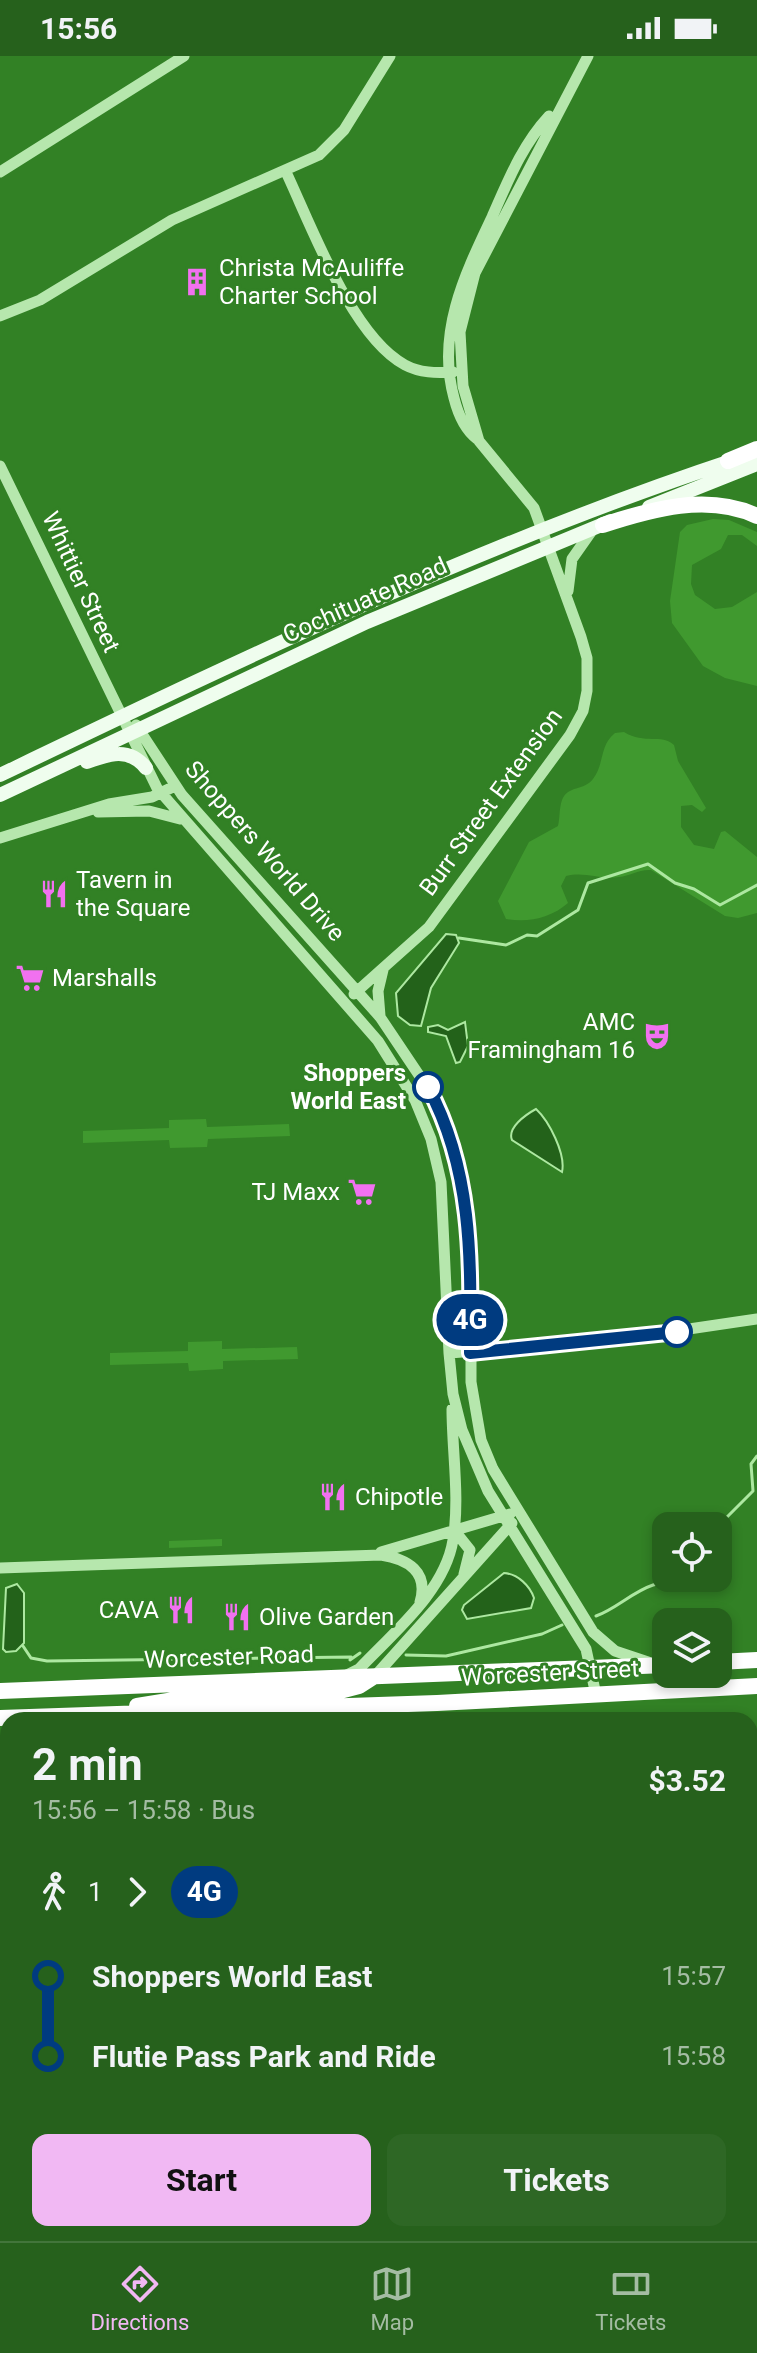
<!DOCTYPE html>
<meta charset="utf-8">
<style>
:root{--surface:#26611c;--page:#2e6725;--text:#f1f3f6;--muted:#a4bca3;--line:#42753b;--accent:#f1b8f3}
body{margin:0;font-family:Roboto,sans-serif;background:var(--page);color:var(--text);height:100vh;display:flex;flex-direction:column;font-size:30px;white-space:nowrap}
*{box-sizing:border-box;margin:0}
p{font-size:26px;color:var(--muted)}
.icon{flex:none;width:44px;height:44px;fill:none;stroke:currentColor;stroke-width:2;stroke-linecap:round;stroke-linejoin:round}
.map{position:relative;flex:1;overflow:hidden}
.panel{position:absolute;left:0px;top:1656px;width:758px;height:530px;display:flex;flex-direction:column;background:var(--surface);border-radius:24px 24px 0 0;box-shadow:0 4px 12px #0003}
.panel>*{flex:none}
.badge{padding:0 16px;border-radius:26px;font-size:28px;line-height:52px}
.controls{position:absolute;left:652px;top:1456px;display:grid;gap:16px}
.controls a{display:grid;place-items:center;width:80px;height:80px;border-radius:16px;background:var(--surface);box-shadow:0 4px 12px #0003;font-size:40px}
.map>.badge{position:absolute;translate:-50% -50%;box-shadow:0 0 0 4px #fff}
.legs{display:flex;align-items:center;gap:12px;height:88px;padding:0 32px;font-size:26px}
.legs p{margin-inline-start:auto}
.overview{display:flex;align-items:center;justify-content:space-between;height:136px;padding:0 32px}
h1{font-size:44px;font-weight:700;line-height:60px}
.action{display:flex;gap:16px;margin-top:auto;padding:16px 32px}
.action a{flex:1;height:92px;border-radius:16px;background:var(--accent);color:#111;font-size:32px;font-weight:700;line-height:92px;text-align:center}
.action a+a{background:var(--page);color:var(--text)}
ul{padding:0 32px;list-style:none}
li{display:flex;align-items:center;gap:28px;height:80px;font-size:30px}
li i{display:grid;place-items:center;width:12px;height:100%;margin:0 10px;background:currentColor}
li i::after{content:'';width:20px;height:20px;margin:-10px;border:6px solid;border-radius:50%;background:var(--surface)}
li p{margin-inline-start:auto}
li:first-child i{background:linear-gradient(#0000 50%,currentColor 0)}
li:last-child i{background:linear-gradient(currentColor 50%,#0000 0)}
.status{display:flex;justify-content:space-between;align-items:center;height:56px;padding:0 40px;background:var(--surface);direction:ltr}
.status svg{height:22px;fill:currentColor}
.tab-bar{display:flex;justify-content:space-around;align-items:center;height:112px;border-top:2px solid var(--line);background:var(--surface);font-size:22px;color:var(--muted)}
.tab-bar a{display:grid;justify-items:center;gap:4px}
.tab-bar .selected{color:var(--accent)}
.map>svg:first-child{display:block}
.green{fill:#40992f}
.water{fill:#23621a;stroke:#ade8a1;stroke-width:2}
.lines{fill:none;stroke-linecap:round;stroke-linejoin:round}
.stream{stroke:#ade8a1;stroke-width:3}
.minor{stroke:#b6e7ad;stroke-width:11}
.major{stroke:#effdee;stroke-width:14}
.highway{stroke:#fff;stroke-width:16}
.line-1-casing{stroke:#fff;stroke-width:18}
.line-1{stroke:#003b80;stroke-width:12}
.stop-1-dot{fill:#fff;stroke:#003b80;stroke-width:4}
.labels{text-anchor:middle;dominant-baseline:central;stroke-width:6;stroke-linejoin:round;paint-order:stroke}
.poi-label{font-size:24px;fill:#fff;stroke:#328125;text-anchor:start}
.street-label{font-size:24px;fill:#fff;stroke:#328125}
.stop-label{font-size:24px;font-weight:bold;fill:#fff;stroke:#328125;text-anchor:end}
</style>
<div class="status"><b>15:56</b><svg viewBox="0 0 49 12"><path d="M0 12V9h3v3zM5 12V6h3v6zM10 12V3h3v9zM15 12V0h3v12zM26 1h20v11H26zM47 4h2v5h-2z"/></svg></div>
<div class="map">
<svg width="757" height="2185" viewBox="0 0 757 2185">
<rect width="100%" height="100%" fill="#328125"/>
<path class="green" d="M713 463 729 464 757 476V490L742 479H728L721 493 692 509 691 528 695 539 715 553 732 551 757 536V630L725 622 703 610 672 567 670 545 680 476 687 469Z
M624 676C645 689 661 677 674 689L678 705 706 752 702 756 692 749 681 750V771L694 789 714 793 721 776 725 775 757 801V857L738 862 725 860 651 814C639 813 630 820 619 821 600 824 585 815 566 820L561 830 568 847C551 862 528 867 506 863L498 845 529 786 558 770C560 762 559 753 562 744 568 729 584 735 593 723 605 707 599 690 615 677Z
M206 1063 207 1071 289 1068 290 1080 208 1083 207 1091 170 1092 169 1084 83 1087V1075L169 1072V1064Z
M222 1285V1293L297 1291 298 1303 223 1305V1313L189 1315 188 1307 110 1309V1297L188 1295V1286Z
M222 1483V1490L169 1492V1485Z"/>
<path class="water" d="M446 878 456 879 459 887 431 932 421 970 410 969 398 960 396 937Z
M465 966 468 990 460 1006 456 1007 446 980 428 976V971L438 969 448 974Z
M536 1053C549 1065 566 1098 562 1116L512 1084C507 1072 525 1059 536 1053Z
M504 1517C518 1518 530 1530 534 1542L531 1552 467 1563 462 1554 464 1549Z
M17 1528 24 1537V1587L16 1595 6 1596 3 1593 6 1532Z"/>
<g class="lines">
<path class="stream" d="M459 882 506 889 527 879 537 880 578 854 588 827 648 808 675 827 694 833 720 849 757 829
M718 1470 753 1435 751 1408 757 1400
M596 1560C616 1553 632 1536 653 1529 672 1523 686 1536 703 1522
M23 1590 31 1602 47 1605 351 1601
M406 1599 446 1600 542 1578 562 1569
M350 1604 360 1597
M750 1896 757 1895
M545 2178 548 2185"/>
<path class="minor" d="M0 116 184 0
M286 116C311 169 352 281 405 309 420 317 436 317 453 316
M0 260 40 244 172 164 319 99 344 74 390 0
M477 383C464 373 458 358 454 342 436 277 465 218 492 161 508 125 522 89 549 60
M0 410 157 732 378 985 415 1044 431 1083 441 1126 449 1297 453 1338 462 1374 488 1435 586 1593 596 1639
M568 535 572 503 591 476
M136 669 182 739 380 961 431 1037 454 1094 466 1149 471 1199V1326L481 1384 493 1413 593 1576 615 1595 648 1606
M98 756 149 755 180 763
M0 782 109 748 152 741 175 730
M354 938 429 871 570 679 583 655 587 635V602L581 581 534 452 479 385 463 330 460 276 475 217 588 0
M380 960 378 935 383 914
M449 1297 601 1286 757 1263
M454 1474 470 1494 464 1518
M381 1496 510 1458
M0 1512 381 1499C408 1503 429 1516 420 1546
M347 1619 359 1613C393 1577 445 1535 453 1484 460 1442 452 1395 452 1353
M376 1619 512 1467
M750 1969 757 1968
M0 2098 7 2111 0 2113
M331 2178 335 2185
M471 2178 474 2185"/>
<path class="major" d="M649 451 757 408
M87 706C109 698 129 691 146 712
M0 719C242 603 482 487 737 403
M0 739 367 566 611 465"/>
<path class="highway" d="M728 405 757 393
M603 469C652 453 708 437 757 460
M718 1606 757 1604
M0 1635 666 1609
M137 1650 193 1641 336 1636 359 1630 373 1621
M0 1662 437 1647 757 1630"/>
</g>
<g class="lines">
<defs>
<path id="line-1" d="M428 1031C473 1115 471 1205 470 1297L677 1276"/>
</defs>
<use href="#line-1" class="line-1-casing"/>
<use href="#line-1" class="line-1"/>
</g>
<defs>
<symbol id="building-bare" viewBox="-9 -9 18 18"><path d="M-4-6H4V6H1V3H-1V6H-4ZM-2.5-4.3h1.7v1.8h-1.7ZM.8-4.3h1.7v1.8H.8ZM-2.5-1h1.7V.8h-1.7ZM.8-1h1.7V.8H.8Z" fill="#f171f0" stroke="#328125" stroke-width="2.5" paint-order="stroke"/></symbol>
<symbol id="restaurant-bare" viewBox="-9 -9 18 18"><path d="M-5-6h1v4h1v-4h1v4h1v-4h1v5L-1.5 .5V6h-2V.5L-5-1ZM5-6V6H3V1.5H1.5Q1.5-4 5-6Z" fill="#f171f0" stroke="#328125" stroke-width="2.5" paint-order="stroke"/></symbol>
<symbol id="supermarket-bare" viewBox="-9 -9 18 18"><path d="M-6-5.5h2.5l.6 2H6L4.5 2H-2.5L-4.4-4H-6ZM-1.5 3.2a1.3 1.3 0 1 0 .1 0ZM3 3.2a1.3 1.3 0 1 0 .1 0Z" fill="#f171f0" stroke="#328125" stroke-width="2.5" paint-order="stroke"/></symbol>
<symbol id="theatre-bare" viewBox="-9 -9 18 18"><path d="M-5-5.5Q0-4 5-5.5V0Q5 5 0 6Q-5 5-5 0ZM-3.3-2.5H-1v1.5H-3.3ZM1-2.5H3.3v1.5H1ZM-2.8 1Q0 5.5 2.8 1Z" fill="#f171f0" stroke="#328125" stroke-width="2.5" paint-order="stroke"/></symbol>
</defs>
<g fill-rule="evenodd">
<use href="#building-bare" x="177" y="206" width="40" height="40"/>
<use href="#restaurant-bare" x="34" y="818" width="40" height="40"/>
<use href="#supermarket-bare" x="10" y="902" width="40" height="40"/>
<use href="#theatre-bare" x="637" y="960" width="40" height="40"/>
<use href="#supermarket-bare" x="342" y="1116" width="40" height="40"/>
<use href="#restaurant-bare" x="313" y="1421" width="40" height="40"/>
<use href="#restaurant-bare" x="161" y="1534" width="40" height="40"/>
<use href="#restaurant-bare" x="217" y="1541" width="40" height="40"/>
</g>
<g class="stop-1-dot">
<circle cx="428" cy="1031" r="14"/>
<circle cx="677" cy="1276" r="14"/>
</g>
<g class="labels">
<g class="poi-label">
<text x="219" y="212">Christa McAuliffe<tspan x="219" dy="28">Charter School</tspan></text>
<text x="76" y="824">Tavern in<tspan x="76" dy="28">the Square</tspan></text>
<text x="52" y="922">Marshalls</text>
<text x="635" y="966" text-anchor="end">AMC<tspan x="635" dy="28">Framingham 16</tspan></text>
<text x="340" y="1136" text-anchor="end">TJ Maxx</text>
<text x="355" y="1441">Chipotle</text>
<text x="159" y="1554" text-anchor="end">CAVA</text>
<text x="259" y="1561">Olive Garden</text>
</g>
<g class="street-label">
<text transform="translate(81 526) rotate(65)">Whittier Street</text>
<text transform="translate(365 544) rotate(-24)">Cochituate Road</text>
<text transform="translate(491 746) rotate(-54)">Burr Street Extension</text>
<text transform="translate(265 795) rotate(49)">Shoppers World Drive</text>
<text transform="translate(229 1601) rotate(-2)">Worcester Road</text>
<text transform="translate(550 1617) rotate(-3)">Worcester Street</text>
</g>
<g class="stop-label">
<text x="406" y="1017">Shoppers<tspan x="406" dy="28">World East</tspan></text>
</g>
</g>
</svg>
<div class="controls">
<a><svg class="icon" aria-label="locate" viewBox="0 0 24 24"><circle cx="12" cy="12" r="6"/><path d="M12 2v4M12 18v4M2 12h4M18 12h4"/></svg></a>
<a><svg class="icon" aria-label="layers" viewBox="0 0 24 24"><path d="M12 4l9 5-9 5-9-5zM3 14l9 5 9-5"/></svg></a>
</div>
<b class="badge" style="left:470px;top:1264px;background:#003b80;color:#fff">4G</b>
<section class="panel">
<div class="overview"><div><h1>2 min</h1><p>15:56 – 15:58 · Bus</p></div><b>$3.52</b></div>
<div class="legs"><svg class="icon" aria-label="walk" viewBox="0 0 24 24"><circle cx="13" cy="4" r="2"/><path d="M13 8l-2 6 4 7M11 14l-3 7M7 12l3-4h3l4 4"/></svg>1<svg class="icon" aria-label="forward" viewBox="0 0 24 24"><path d="M9 5l7 7-7 7"/></svg><b class="badge" style="background:#003b80;color:#fff">4G</b></div>
<ul>
<li><i style="color:#003b80"></i><b>Shoppers World East</b><p>15:57</p></li>
<li><i style="color:#003b80"></i><b>Flutie Pass Park and Ride</b><p>15:58</p></li>
</ul>
<div class="action"><a>Start</a><a>Tickets</a></div>
</section>
</div>
<nav class="tab-bar">
<a class="selected"><svg class="icon" aria-label="directions" viewBox="0 0 24 24"><path d="M12 3l9 9-9 9-9-9zM9 14v-3h6M13 9l2 2-2 2"/></svg>Directions</a>
<a><svg class="icon" aria-label="map" viewBox="0 0 24 24"><path d="M3 6l6-2 6 2 6-2v14l-6 2-6-2-6 2zM9 4v14M15 6v14"/></svg>Map</a>
<a><svg class="icon" aria-label="tickets" viewBox="0 0 24 24"><path d="M3 7h18v10H3zM15 7v10"/></svg>Tickets</a>
</nav>
